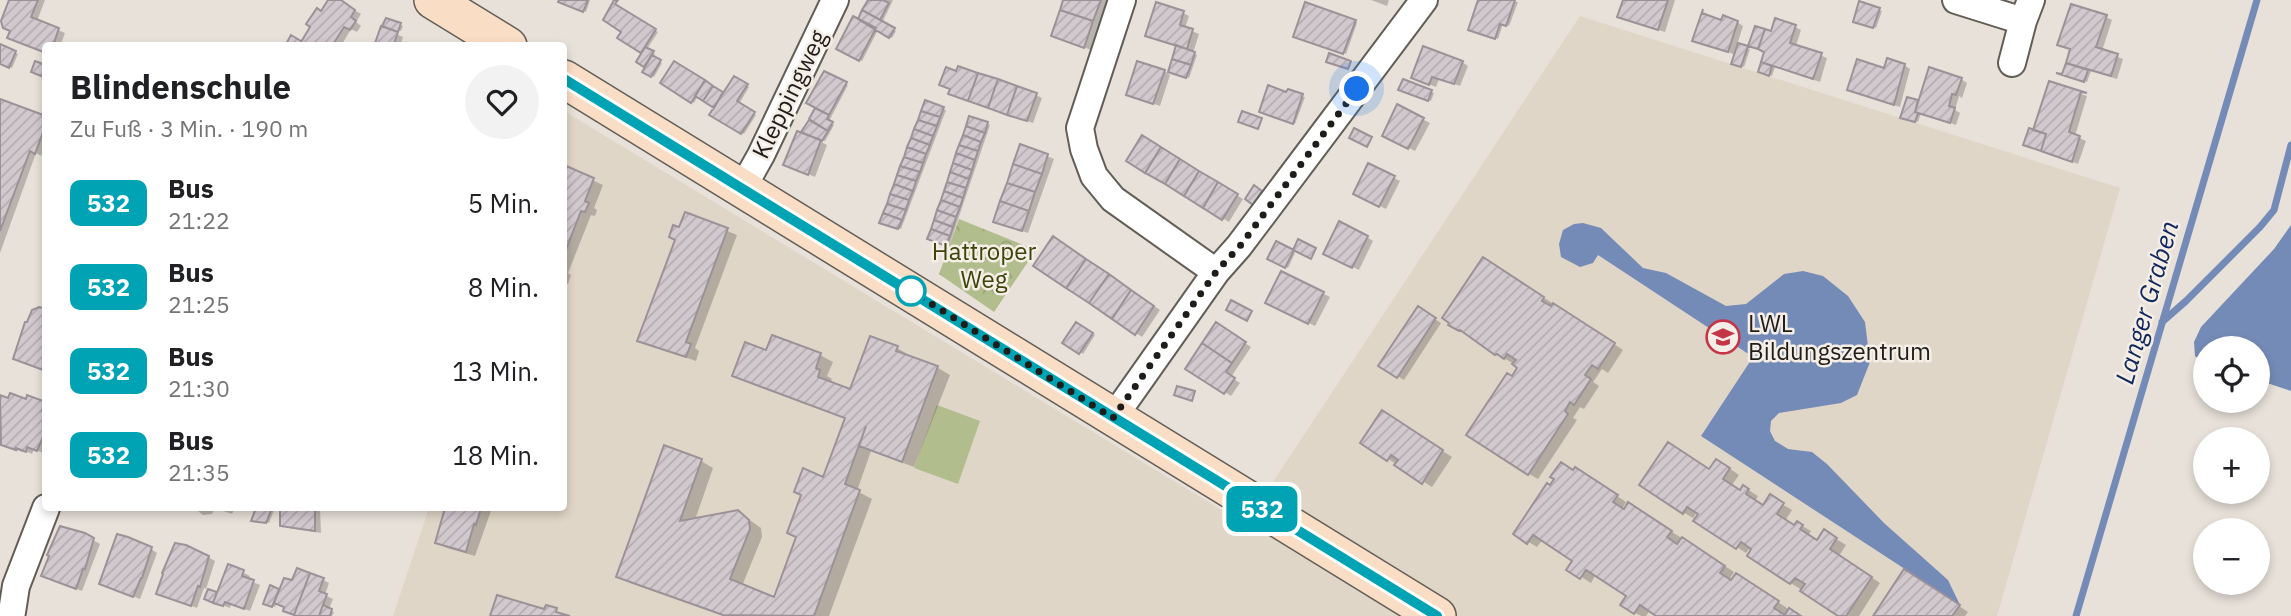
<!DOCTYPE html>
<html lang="de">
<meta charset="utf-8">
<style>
:root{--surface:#fff;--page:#f2f2f2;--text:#202124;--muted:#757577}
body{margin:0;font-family:"IBM Plex Sans",sans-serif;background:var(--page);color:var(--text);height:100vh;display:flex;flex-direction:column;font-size:26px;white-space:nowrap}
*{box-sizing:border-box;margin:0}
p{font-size:23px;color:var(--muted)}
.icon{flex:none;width:38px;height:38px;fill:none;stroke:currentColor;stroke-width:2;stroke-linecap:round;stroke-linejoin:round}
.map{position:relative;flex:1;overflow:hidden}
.side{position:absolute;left:42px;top:42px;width:525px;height:469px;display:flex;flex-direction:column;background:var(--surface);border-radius:7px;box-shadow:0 4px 10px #0003}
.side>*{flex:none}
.badge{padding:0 14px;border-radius:10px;font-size:24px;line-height:46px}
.tools{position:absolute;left:2193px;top:336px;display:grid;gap:14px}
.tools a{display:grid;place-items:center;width:77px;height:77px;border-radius:50%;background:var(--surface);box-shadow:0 4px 10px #0003;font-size:35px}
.you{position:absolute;width:35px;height:35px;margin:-18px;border:5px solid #fff;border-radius:50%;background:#1a73e8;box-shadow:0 0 0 10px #1a73e833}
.map>.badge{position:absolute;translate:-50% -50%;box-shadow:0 0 0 4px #fff}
.round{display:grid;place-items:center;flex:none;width:74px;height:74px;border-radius:37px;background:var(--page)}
.summary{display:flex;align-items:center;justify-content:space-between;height:119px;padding:0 28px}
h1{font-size:33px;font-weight:700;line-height:52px}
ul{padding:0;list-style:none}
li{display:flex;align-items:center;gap:21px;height:84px;padding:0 28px}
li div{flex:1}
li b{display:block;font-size:26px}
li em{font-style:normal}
li .badge{min-width:77px;font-weight:700;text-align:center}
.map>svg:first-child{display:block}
.built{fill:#e0d6c7}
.park{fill:url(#park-crowns)}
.pitch{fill:#b1bd8c}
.water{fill:#758bb7}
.shadow{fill:#0003}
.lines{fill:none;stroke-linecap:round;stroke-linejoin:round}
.stream{stroke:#758bb7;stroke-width:7}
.building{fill:url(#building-hatch);stroke:#9b9298;stroke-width:2}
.minor-casing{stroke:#625e57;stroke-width:30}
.secondary-casing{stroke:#625e57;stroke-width:40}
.minor{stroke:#fff;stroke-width:26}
.secondary{stroke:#faddc5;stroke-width:37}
.line-casing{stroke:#fff;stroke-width:16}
.line{stroke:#00a3b4;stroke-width:10}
.walk{stroke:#1f1d1a;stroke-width:7;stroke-dasharray:0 12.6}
.stop-dot{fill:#fff;stroke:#00a3b4;stroke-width:3.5}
.labels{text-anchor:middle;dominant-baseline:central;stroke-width:5;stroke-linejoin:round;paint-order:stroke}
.street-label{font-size:24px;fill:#1f1d1a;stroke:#f4eee6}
.park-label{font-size:24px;fill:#3c4509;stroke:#f4eee6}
.poi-label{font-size:24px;fill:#1f1d1a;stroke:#f4eee6;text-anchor:start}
.water-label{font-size:26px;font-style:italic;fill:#0f265c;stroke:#f4eee6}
</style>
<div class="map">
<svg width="2291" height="616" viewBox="0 0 2291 616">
<defs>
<pattern id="park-crowns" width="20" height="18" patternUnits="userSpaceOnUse" patternTransform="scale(1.75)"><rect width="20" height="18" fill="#b1bd8c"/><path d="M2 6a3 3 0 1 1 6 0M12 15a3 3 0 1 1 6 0" fill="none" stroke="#98a278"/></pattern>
<pattern id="building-hatch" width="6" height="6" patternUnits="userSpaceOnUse" patternTransform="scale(1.75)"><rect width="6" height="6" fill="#d2c9cf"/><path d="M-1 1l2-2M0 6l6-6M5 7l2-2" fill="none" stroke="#b4acb1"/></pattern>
</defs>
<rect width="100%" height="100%" fill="#e7e1d9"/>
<path class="built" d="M1580 16 2120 188 1997 616H393L429 508H564V111L1243 523 1271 485Z"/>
<path class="park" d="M959 219 1036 250 994 312 939 274Z"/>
<path class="pitch" d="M937 405 980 421 958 484 914 468Z"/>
<path class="water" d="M1583 223 1601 228 1643 268 1666 273 1726 306 1746 304 1784 274 1803 271 1823 276 1848 296 1865 322 1870 362 1857 395 1841 403 1779 413 1771 421 1770 431 1775 441 1788 449 1812 452 1827 464 1884 523 1948 580 1960 605 1701 436 1753 357 1598 255 1593 263 1580 267 1561 257 1559 244 1563 230 1574 224Z
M2291 225V391L2258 380V348H2205V363L2195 356 2194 342 2201 327 2274 249Z"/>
<path class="shadow" d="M11 0H45L37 21 65 33 60 46H46L12 31Z
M330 0H338L361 14 356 22 361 26 357 32 351 29 341 46H287L292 37 302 43Z
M560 0H590L586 12 562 3Z
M870 0H893L882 23 896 31 892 38 878 30 862 61 838 48 859 21Z
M1065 0H1108L1091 50 1053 36Z
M1371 0H1389L1387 6Z
M1480 0 1518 2 1509 26 1503 24 1498 39 1472 31Z
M1624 0H1675L1665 32 1626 20Z
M614 5 658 32 647 49 655 54 653 58 662 63 654 77 645 71 647 67 638 62 644 52 619 38 624 31Z
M1879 10 1882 11 1876 28 1857 22Z
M1183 13 1189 16 1185 28 1199 34 1193 53 1197 55 1189 78 1169 71 1178 46 1147 35Z
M2106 17 2112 20 2102 51 2123 59 2117 79 2091 71 2087 82 2064 74 2072 50 2060 44Z
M387 20 403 26 401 31 385 25V29L403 37 400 46H376Z
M1355 21 1357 23 1346 54 1297 37Z
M1722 22H1737L1743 26 1737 45 1750 49 1744 67 1735 64 1736 55 1694 40Z
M1795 27 1801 30 1796 46 1827 58 1820 82 1775 67 1772 76 1760 71 1772 33Z
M0 46 18 54 12 68 0 63Z
M1462 62 1468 66 1460 86 1439 79 1436 87 1420 81Z
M674 63 724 95 737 79 749 87 739 104 756 115 744 134 712 114 716 108 698 96 694 103 662 83Z
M1904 65 1910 69 1900 107 1849 90 1885 70Z
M1164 71 1170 75 1160 106 1134 97Z
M825 73 848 85 829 121 834 125 825 141 818 138 817 140 827 145 815 177 792 167 802 134 818 107Z
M957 74 1036 95 1042 98 1033 123 956 97Z
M1961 79 1967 83 1962 98 1959 96 1955 110 1960 113 1956 125 1921 113 1918 122 1905 118 1908 99 1919 102Z
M1404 81 1434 93 1431 101 1403 91Z
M2050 83 2087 96 2075 136 2086 141 2078 164 2044 151 2034 132Z
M1287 94 1305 97 1295 124 1264 113Z
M0 101 46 118V144L41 156 36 153 0 253Z
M1398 107 1430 123 1415 151 1391 139Z
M943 109 946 110 901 229 884 223Z
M987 124 990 125 949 246 932 240Z
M1142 138 1243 199 1229 222 1129 160Z
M1021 146 1054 159 1028 233 1002 224Z
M1369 165 1400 181 1386 209 1361 197Z
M564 167 603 185 594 208 597 210 595 216 591 215 568 273 571 275 568 284 564 283Z
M686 214 737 235 695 348 699 351 696 361 649 345 639 340Z
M1367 237 1373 241 1359 270 1325 253Z
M1060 242 1160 310 1142 337 1136 333Z
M1277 244 1295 253 1288 268 1269 259Z
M1493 264 1623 350 1608 373 1602 369 1593 382 1599 386 1584 409 1580 407 1573 418 1577 420 1538 479 1529 474 1512 378 1520 367 1496 354Z
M1282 273 1330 297 1315 326 1274 306Z
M1418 309 1441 323 1404 380 1381 366Z
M1077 324 1095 335 1083 354 1065 342Z
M1222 328 1251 347 1231 377 1240 383 1231 396 1188 368Z
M773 337 820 355 833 362 827 376 832 379 830 383 851 391 897 348 909 355V357L938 368 950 375 914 467 871 451 857 491 872 499 829 616H724L630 583 618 576 701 461 713 468 695 520 738 512 761 528 762 537 742 586 775 599 824 479 846 419 747 382 735 375 767 353Z
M0 397 9 400 27 402 28 397 46 404V448L43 453 34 449 32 454 23 450 22 452 0 443Z
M1392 418 1452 457 1432 487 1362 442Z
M1726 466 1739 475 1732 485 1741 491 1744 487 1753 493 1758 496 1755 501 1764 507 1770 497 1792 510 1785 521 1794 527 1797 523 1811 531 1808 536 1817 542 1833 537 1846 545 1839 556 1880 583 1859 616H1841L1791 583 1751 546 1746 553 1696 520 1703 508 1701 506 1693 518 1683 512 1710 471Z
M1574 472 1585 475 1626 502 1622 509 1625 511 1638 510 1734 572 1729 580 1732 582 1745 580 1799 616H1659L1650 610 1646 616H1641L1622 605 1628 595 1596 574 1591 583 1569 569 1575 560 1543 539 1537 547 1515 534 1551 487Z
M194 508H235L232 514 215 508 212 514 203 515Z
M258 508H275L269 523 253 520Z
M282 508H320L321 533 289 528 282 524Z
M447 508H492L475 556 447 548 437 542Z
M84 535 100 544 82 591 50 579Z
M151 549 157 553 140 599 101 584Z
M199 552 215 561 206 589 204 588 197 608 164 596Z
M229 566 250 576 248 580 260 585 250 611 231 604 230 608 209 600V591L217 593Z
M1914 576 1968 612 1965 616H1875Z
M323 580 329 583 325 595 333 599 329 609 334 612 332 616H297L277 603 275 607 268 605 271 587 280 591 293 583Z"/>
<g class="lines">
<path class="stream" d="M2162 322 2186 301 2260 227 2274 210 2291 145
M2076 616 2257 0"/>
</g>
<path class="building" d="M9 0H38L31 17 59 28 53 46H46V53L7 38 10 31 3 28 1 21Z
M328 0H341L355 10 351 17 356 21 350 30 344 27 332 46H306L301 42 310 27 306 24 317 8 321 11Z
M559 0H588L583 12 558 2Z
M614 0H618L615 4 656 29 641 53 617 38 621 32 603 20Z
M868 0H883L889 3 880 20 862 10Z
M1063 0H1101L1093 21 1060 10Z
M1478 0H1515L1506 26 1500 24 1495 39 1468 30Z
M1623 0H1668L1658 30 1617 17Z
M1859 1 1880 8 1873 28 1853 22Z
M1156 2 1184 11 1180 25 1193 29 1187 49 1145 36Z
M1305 2 1356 20 1343 54 1293 37Z
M2071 4 2107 15 2096 47 2118 54 2111 76 2066 63 2070 49 2057 45Z
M1703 9 1702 13 1721 20 1723 15 1738 21 1728 52 1692 41Z
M862 10 895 28 889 38 858 19Z
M1060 10 1093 21 1084 48 1051 36Z
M853 16 876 28 859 61 836 49Z
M386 18 401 23 398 32 382 26Z
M1775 18 1796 25 1790 43 1822 53 1813 79 1761 62 1764 52 1758 49 1765 29 1771 31Z
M381 26 398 32 393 46H374Z
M1755 26 1765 29 1758 49 1748 46Z
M291 35 301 41V46H285Z
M1738 43 1748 46 1741 67 1731 64Z
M0 44 16 51 9 68 0 64Z
M1176 45 1195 52 1191 65 1172 59Z
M1423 46 1463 61 1454 84 1432 77 1429 85 1411 78Z
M645 47 654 51 644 67 636 62Z
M1329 53 1351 61 1348 69 1326 62Z
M652 55 661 60 651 77 642 72Z
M1887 58 1905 64 1894 105 1847 90 1857 59 1884 68Z
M1172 59 1191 65 1186 78 1168 72Z
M35 61 46 65V78L31 72Z
M674 61 705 80 691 103 660 83Z
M1137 61 1165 70 1153 104 1126 95Z
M1761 62 1772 66 1769 76 1758 72Z
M2066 63 2088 70 2084 82 2056 73 2062 74Z
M958 66 978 73 968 101 948 94 950 89 939 85 946 67 956 71Z
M1929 67 1962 78 1956 95 1952 94 1949 106 1955 108 1950 123 1915 112Z
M824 71 847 82 829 115 806 103Z
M978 73 998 79 988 108 968 101Z
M734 76 748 84 737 101 755 112 741 134 709 115Z
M998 79 1017 86 1007 115 988 108Z
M1403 79 1432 90 1428 101 1398 90Z
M705 80 713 86 703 101 695 96Z
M2049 81 2087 93 2081 92 2069 132 2080 136 2072 162 2041 151 2046 134 2033 130Z
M1268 85 1286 92 1288 89 1303 94 1293 124 1259 112Z
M713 86 723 92 714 108 703 101Z
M1017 86 1037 93 1027 121 1007 115Z
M1907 97 1918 100 1915 112 1918 113 1915 122 1900 118Z
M0 99 46 116V124L35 154 30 151 0 231Z
M925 100 944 107 940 117 921 111Z
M1397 104 1424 118 1408 149 1382 136Z
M815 108 829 115 827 119 833 122 828 131 809 119Z
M921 111 940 117 937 126 918 120Z
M1242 111 1262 118 1258 129 1238 122Z
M969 116 988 122 985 133 966 126Z
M809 120 828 131 822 141 801 132Z
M918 120 937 126 933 136 914 129Z
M966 126 985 133 981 142 963 135Z
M1354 128 1372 137 1367 147 1349 138Z
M2029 128 2046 134 2041 151 2023 145Z
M914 129 933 136 930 145 911 138Z
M797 131 821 140 808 175 783 165Z
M963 135 981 142 978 151 959 145Z
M1142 135 1161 147 1145 173 1126 161Z
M911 138 930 145 926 154 907 147Z
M1020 144 1048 154 1042 174 1013 164Z
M959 145 978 151 975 160 956 153Z
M907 147 926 154 923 163 904 157Z
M1161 147 1180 159 1165 184 1145 173Z
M956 153 975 160 972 170 953 163Z
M904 157 923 163 920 172 900 166Z
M1180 159 1199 171 1184 196 1165 184Z
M953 163 972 170 969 179 950 172Z
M1368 163 1395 176 1379 207 1353 194Z
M1013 164 1042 174 1035 192 1007 183Z
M564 165 594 178 585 201 589 203 585 212 581 211 564 255Z
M900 166 920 172 916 181 897 175Z
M1199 171 1218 182 1203 208 1184 196Z
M950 172 969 179 966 188 947 182Z
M897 175 916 181 913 191 894 184Z
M947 182 966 188 963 198 944 191Z
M1218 182 1238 194 1222 220 1203 208Z
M1007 183 1035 192 1029 211 1000 201Z
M894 184 913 191 909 200 890 194Z
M1254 185 1262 191 1253 205 1245 199Z
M944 191 963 198 960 207 941 200Z
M890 194 909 200 906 210 887 204Z
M941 200 960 207 956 217 937 210Z
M1000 201 1029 211 1022 231 993 222Z
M887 204 906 210 902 220 883 213Z
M937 210 956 217 953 227 934 220Z
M685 212 728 228 686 342 691 344 686 357 637 341 675 240 669 237 673 225 679 227Z
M883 213 902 220 898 229 879 223Z
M934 220 953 227 950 236 931 229Z
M1339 221 1368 236 1352 268 1323 254Z
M931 229 950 236 946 246 927 239Z
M1053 236 1086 259 1066 288 1033 266Z
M1298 239 1316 248 1311 259 1293 250Z
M1276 241 1294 250 1285 268 1267 259Z
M1483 257 1544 297 1542 301 1551 306 1553 303 1615 343 1598 369 1592 365 1585 375 1591 379 1574 405 1570 402 1565 411 1568 414 1528 475 1466 435 1507 373 1512 376 1517 368 1512 364 1516 360 1507 354 1504 359 1497 354 1495 355 1460 330 1459 331 1448 325 1449 323 1442 318Z
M1086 259 1109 274 1089 303 1066 288Z
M1281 271 1324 292 1308 324 1265 303Z
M1109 274 1131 290 1112 319 1089 303Z
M1131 290 1154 306 1135 335 1112 319Z
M1231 300 1252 311 1247 321 1226 310Z
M1418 306 1436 318 1397 378 1378 366Z
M39 307 46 309V371L13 359 25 322H27L32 310Z
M1076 322 1093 333 1079 354 1062 343Z
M1216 322 1246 342 1232 363 1202 343Z
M772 335 821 353 816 368 820 370 818 377 850 389 870 336 898 346 896 351 938 366 902 462 859 446 866 426 845 484 860 490 814 616 723 615 616 577 664 445 702 459 680 521 738 510 749 520 750 529 730 579 774 597 796 537 787 533 801 495 794 492 803 468 823 477 845 418 732 376 745 342 766 350Z
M1202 343 1232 363 1226 372 1235 378 1224 394 1185 369Z
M1177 386 1195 391 1192 401 1174 395Z
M10 393 26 399 27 395 46 402 42 411 46 412V430L37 451 27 447 26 452 16 448V450L1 445 0 395 8 398Z
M1382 410 1443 450 1422 484 1394 465 1398 460 1391 455 1387 461 1360 443Z
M1668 442 1709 469 1716 459 1730 468 1723 479 1740 490 1743 485 1749 489 1746 494 1763 505 1770 494 1784 503 1777 514 1794 525 1797 521 1803 525 1800 529 1817 540 1824 529 1837 538 1830 549 1872 577 1846 616H1838L1800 591 1805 584 1795 578 1790 584 1747 556 1751 549 1741 542 1736 549 1693 521 1698 514 1687 507 1683 514 1639 485Z
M1561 462 1573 470 1575 467 1618 495 1613 502 1624 509 1628 502 1672 531 1667 537 1677 544 1682 537 1725 566 1720 573 1731 580 1736 573 1779 601 1774 608 1785 615 1789 608 1801 616H1656L1640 605 1634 614 1620 605 1626 596 1586 570 1580 579 1566 570 1572 561 1533 535 1527 544 1513 534 1547 483 1550 485 1554 479 1550 477Z
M256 508H272L266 523 251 521Z
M280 508H315V531L280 526Z
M445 508H481L476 525 474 524 466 552 435 543Z
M60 526 85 533 94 538 85 569H83L76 589 41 576 49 556 47 555Z
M117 534 128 537 152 547 142 578H141L133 597 99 584Z
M175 543 186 545 209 556 200 587 198 586 191 606 156 594 163 574 162 573Z
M228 564 244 570 242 576 254 580 244 609 225 602 223 606 213 603Z
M297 568 310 573 294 615 283 611 284 607 274 603 284 578 292 580Z
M1904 569 1960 605 1952 616H1873Z
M310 573 324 578 319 591 327 594 319 616H296L294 615Z
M270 585 279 589 272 607 263 604Z
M208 589 217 592 213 603 204 599Z
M497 595 544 609 546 605 557 608 556 612 570 616H490Z
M323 605 332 609 330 616H319Z"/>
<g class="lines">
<defs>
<path id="minor" d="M1122 0 1080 128 1084 149 1094 176 1113 199 1216 272
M1956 0 2023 21 2031 0
M2012 63 2023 21
M743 187 761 155 835 0
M1113 418 1216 272 1239 246 1424 0
M12 612 16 586 46 508"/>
<path id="secondary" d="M433 0 508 46
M564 79 1437 616"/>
</defs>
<use href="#minor" class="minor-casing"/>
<use href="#secondary" class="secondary-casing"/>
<use href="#minor" class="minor"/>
<use href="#secondary" class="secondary"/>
</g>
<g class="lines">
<defs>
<path id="line" d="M564 79 1437 616"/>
</defs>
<use href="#line" class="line-casing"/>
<use href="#line" class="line"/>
<path class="walk" d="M911 291 1113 418 1216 272 1240 246 1357 89"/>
</g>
<defs>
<symbol id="school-ring" viewBox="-11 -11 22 22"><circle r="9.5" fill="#f4eee6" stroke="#c53548" stroke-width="1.5"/><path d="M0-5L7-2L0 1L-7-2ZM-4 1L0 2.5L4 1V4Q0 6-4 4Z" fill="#c53548"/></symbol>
</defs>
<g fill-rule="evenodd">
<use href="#school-ring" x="1704" y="318" width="38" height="38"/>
</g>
<circle class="stop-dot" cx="911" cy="291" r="14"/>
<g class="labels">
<g class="street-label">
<text transform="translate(789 94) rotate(-64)">Kleppingweg</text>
</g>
<g class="park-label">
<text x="984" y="251">Hattroper<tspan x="984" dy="28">Weg</tspan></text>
</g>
<g class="poi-label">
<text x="1748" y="323">LWL<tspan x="1748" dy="28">Bildungszentrum</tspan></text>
</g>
<g class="water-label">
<text transform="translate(2146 302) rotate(-74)">Langer Graben</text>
</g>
</g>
</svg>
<div class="tools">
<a><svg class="icon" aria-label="locate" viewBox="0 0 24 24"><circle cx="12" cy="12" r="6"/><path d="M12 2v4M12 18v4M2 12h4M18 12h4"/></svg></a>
<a>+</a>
<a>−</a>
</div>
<div class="you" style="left:1357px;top:89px"></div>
<b class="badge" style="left:1262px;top:509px;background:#00a3b4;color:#fff">532</b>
<section class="side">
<div class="summary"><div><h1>Blindenschule</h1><p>Zu Fuß · 3 Min. · 190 m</p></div><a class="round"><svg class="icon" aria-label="heart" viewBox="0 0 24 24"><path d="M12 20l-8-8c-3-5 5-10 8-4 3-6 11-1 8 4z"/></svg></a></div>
<ul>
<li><span class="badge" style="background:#00a3b4;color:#fff">532</span><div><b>Bus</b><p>21:22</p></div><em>5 Min.</em></li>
<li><span class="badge" style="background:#00a3b4;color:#fff">532</span><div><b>Bus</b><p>21:25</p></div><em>8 Min.</em></li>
<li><span class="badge" style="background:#00a3b4;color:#fff">532</span><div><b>Bus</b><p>21:30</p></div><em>13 Min.</em></li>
<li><span class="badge" style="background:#00a3b4;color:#fff">532</span><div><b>Bus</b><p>21:35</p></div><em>18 Min.</em></li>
</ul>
</section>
</div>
